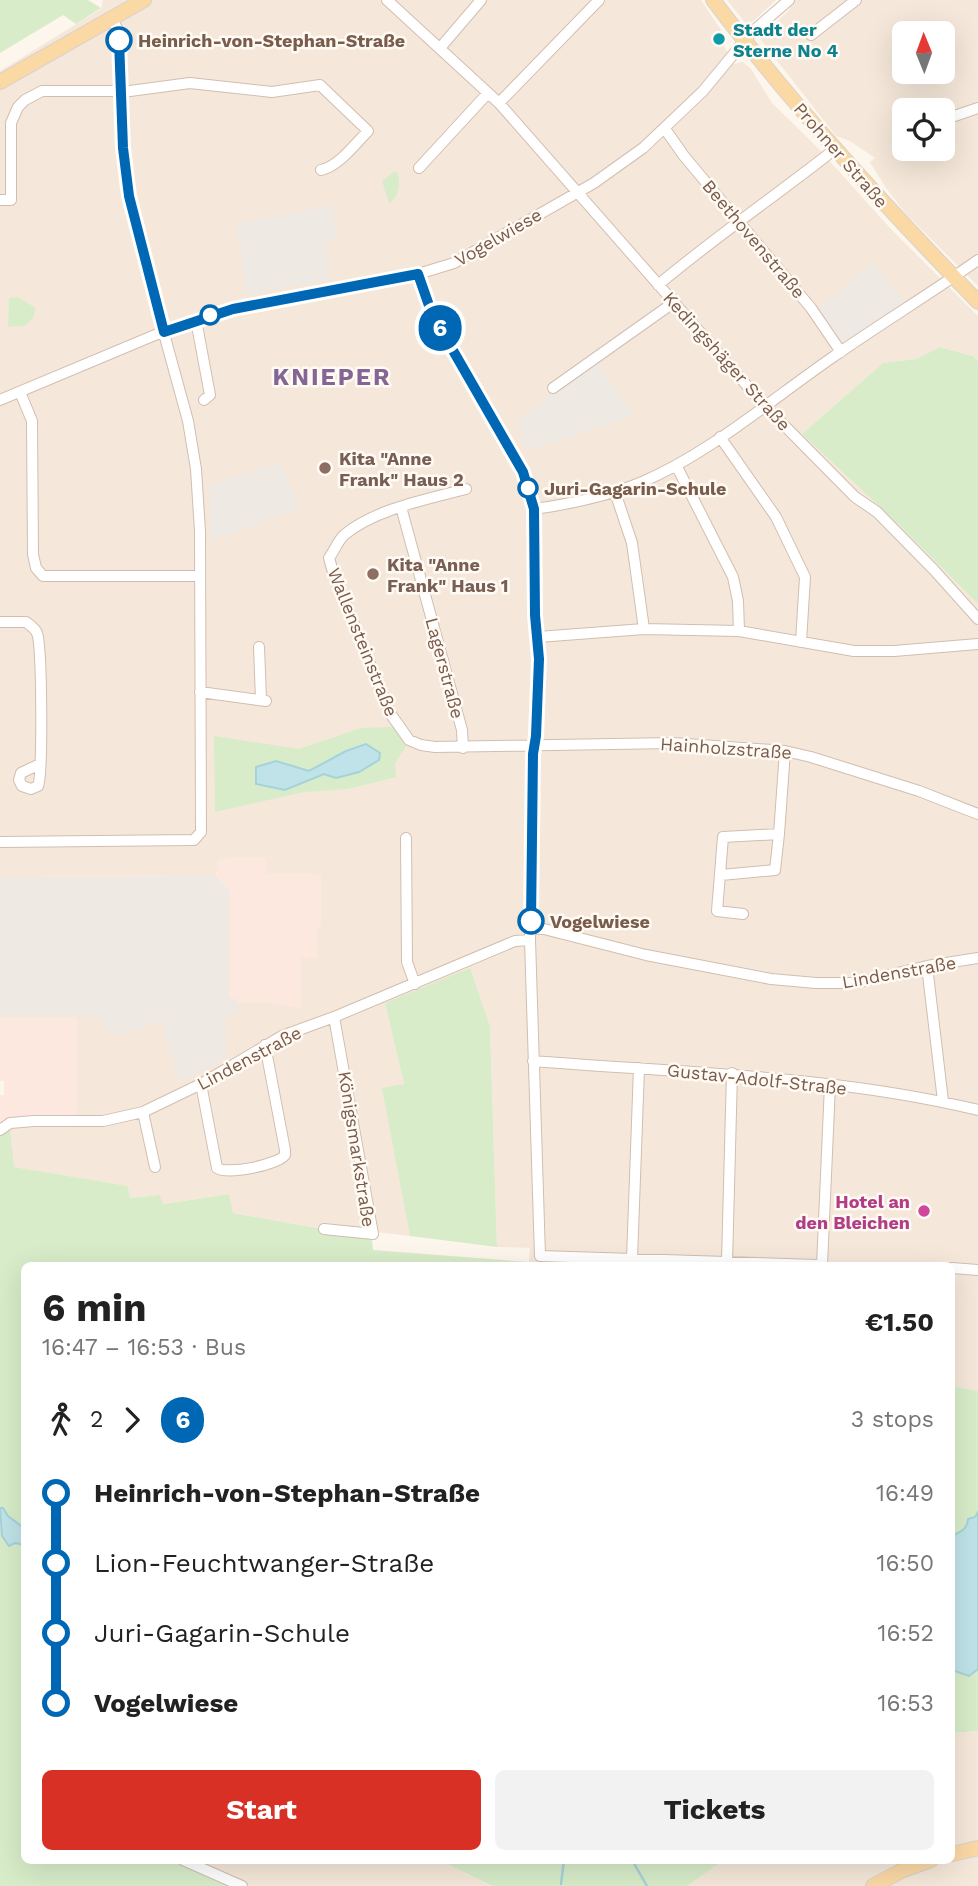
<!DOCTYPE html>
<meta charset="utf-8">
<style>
:root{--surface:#fff;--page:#f2f2f2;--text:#222;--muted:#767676;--accent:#d93025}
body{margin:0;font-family:"Work Sans",sans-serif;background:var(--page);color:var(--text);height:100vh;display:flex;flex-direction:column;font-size:26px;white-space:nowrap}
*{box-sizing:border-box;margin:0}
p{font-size:23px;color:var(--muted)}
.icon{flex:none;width:38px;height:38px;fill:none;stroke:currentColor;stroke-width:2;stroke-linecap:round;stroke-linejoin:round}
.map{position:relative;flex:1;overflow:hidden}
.sheet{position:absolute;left:21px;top:1262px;width:934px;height:602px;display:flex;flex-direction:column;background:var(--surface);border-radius:10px;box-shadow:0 7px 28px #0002}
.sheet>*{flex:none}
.badge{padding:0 14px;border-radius:23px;font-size:24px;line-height:46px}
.needle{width:46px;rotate:359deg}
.buttons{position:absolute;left:892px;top:21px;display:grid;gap:14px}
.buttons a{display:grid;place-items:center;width:63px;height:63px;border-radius:10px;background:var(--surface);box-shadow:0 7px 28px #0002;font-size:35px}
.map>.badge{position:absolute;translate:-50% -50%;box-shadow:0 0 0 4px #fff}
.legs{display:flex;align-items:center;gap:10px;height:77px;padding:0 21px;font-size:23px}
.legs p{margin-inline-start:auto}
.head{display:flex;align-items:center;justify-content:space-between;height:119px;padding:0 21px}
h1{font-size:38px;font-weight:700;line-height:52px}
.button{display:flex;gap:14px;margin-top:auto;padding:14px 21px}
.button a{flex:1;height:80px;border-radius:10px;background:var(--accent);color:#fff;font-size:28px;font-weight:700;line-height:80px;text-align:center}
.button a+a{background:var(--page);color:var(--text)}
ul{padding:0 21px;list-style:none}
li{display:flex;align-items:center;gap:24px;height:70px;font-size:26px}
li i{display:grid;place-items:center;width:10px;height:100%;margin:0 9px;background:currentColor}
li i::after{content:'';width:18px;height:18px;margin:-9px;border:5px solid;border-radius:50%;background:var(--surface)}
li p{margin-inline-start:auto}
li:first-child i{background:linear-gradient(#0000 50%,currentColor 0)}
li:last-child i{background:linear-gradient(currentColor 50%,#0000 0)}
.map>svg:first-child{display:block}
.residential{fill:#f5e8da;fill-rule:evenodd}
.commercial{fill:#fde8e0}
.industrial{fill:#efe9e4}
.green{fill:#d8ecc9;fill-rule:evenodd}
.water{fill:#bfe3e8;stroke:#a5d3da;stroke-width:2}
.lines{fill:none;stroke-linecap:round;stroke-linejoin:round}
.stream{stroke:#a5d3da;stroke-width:2.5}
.minor-casing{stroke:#d1beb0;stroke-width:12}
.major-casing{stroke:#dad1cd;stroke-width:16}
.minor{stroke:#fff;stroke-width:10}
.major{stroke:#fbd9a5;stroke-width:14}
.line-1-casing{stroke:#fff;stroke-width:16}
.line-1{stroke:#0067b5;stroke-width:10}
.culture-dot{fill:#0f9aa8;stroke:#fffaf3;stroke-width:2.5}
.stop-1-dot{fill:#fff;stroke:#0067b5;stroke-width:3.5}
.education-dot{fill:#8d6e63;stroke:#fffaf3;stroke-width:2.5}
.hotel-dot{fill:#d1479c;stroke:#fffaf3;stroke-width:2.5}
.labels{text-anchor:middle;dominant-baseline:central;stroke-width:5;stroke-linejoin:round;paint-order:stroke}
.culture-label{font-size:18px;font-weight:bold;fill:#0d838f;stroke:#fffaf3;text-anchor:start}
.stop-label{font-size:18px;font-weight:bold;fill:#7a5c4d;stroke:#fffaf3;text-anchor:start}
.street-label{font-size:18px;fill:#7a5c4d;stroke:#fffaf3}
.education-label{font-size:18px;font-weight:bold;fill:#785e54;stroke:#fffaf3;text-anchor:start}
.hotel-label{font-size:18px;font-weight:bold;fill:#b23c85;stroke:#fffaf3;text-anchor:end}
.district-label{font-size:24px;font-weight:bold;letter-spacing:2px;fill:#846695;stroke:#fffaf3}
</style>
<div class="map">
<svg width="978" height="1886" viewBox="0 0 978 1886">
<rect width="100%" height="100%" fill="#fdf6ec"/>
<path class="residential" d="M103 0H701L727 39 724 46 734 64 743 62 751 69 772 103 817 147 890 228 978 316V361L973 356 941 347 916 359 883 363 802 434 899 525 978 604V1391L952 1386V1265H537L529 1262 530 1248 497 1247 490 1027 385 1003 404 1084 384 1089 410 1236 376 1232 372 1238 233 1213 228 1194 162 1204 160 1195 130 1198 128 1186 13 1167 10 1128 77 1126V1017H100L110 1037 162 1021 180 1083 225 1015H237V1002H267L301 958H317V929L321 924V875L266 874 265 858 219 859 216 876 0 877V71L101 9Z
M727 0H776L748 26Z
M790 0H978V286L906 214 886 188 870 162 875 158 850 141 836 136 760 39 789 10ZM905 33H943V72H905ZM905 110H943V149H905Z
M978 1731V1886H687L724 1860H952V1733Z
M183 1860H439L491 1886H237Z"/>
<path class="commercial" d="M266 858V874L321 875V925L317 929V958H301V1008L267 1002H237V999L229 997V890L216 876 219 859Z
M0 1017H77V1127L7 1128 0 1133V1095H4V1081H0Z"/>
<path class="industrial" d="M333 205 338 238 325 244 331 279 247 294 236 224Z
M872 263 906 303 843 344 818 309Z
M598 362 634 415 527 451 516 420Z
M281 462 299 509 211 541 209 485Z
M216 876 229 890V997L237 999V1015L225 1016 226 1058 180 1083 162 1022 110 1037 100 1017H0V877Z"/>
<path class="green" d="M0 0H88L101 8 76 24 63 15 0 53Z
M395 171 398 173C400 187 400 194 389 204L382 181Z
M18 297 36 308 33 318 25 326 8 327 9 298Z
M940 347 973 356 978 361V604L899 525 802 434 883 363 916 359Z
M394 727 407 745 395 763 396 777 348 789 304 792 215 812 214 736 299 749 361 728ZM379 760 359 772 336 778 324 774 308 780 276 761 309 771 328 762Z
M470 968 490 1027 497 1247 410 1236 382 1088 404 1084 385 1003Z
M10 1128 14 1167 128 1186 130 1198 160 1195 163 1204 229 1194 233 1213 372 1238 373 1250 529 1262 537 1265H24V1528L8 1516 3 1508H0V1133Z
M952 1386 978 1391V1512L963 1531 952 1536Z
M0 1522 2 1536 9 1545 15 1543 24 1545V1860H183L237 1886H0Z
M978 1669V1731L952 1733V1670L969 1676Z
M439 1860H724L687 1886H492Z"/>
<path class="water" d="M366 744 380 753 379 760 359 772 336 778 324 774 285 790 256 784V767L276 761 309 771 346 751Z
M0 1508H3L8 1516 24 1528V1545L15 1543 9 1546 2 1536Z
M978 1512V1669L969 1676 952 1670V1536C961 1531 967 1530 968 1519L975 1517Z"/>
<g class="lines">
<path class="stream" d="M632 1860 647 1886
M561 1884 564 1860"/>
<defs>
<path id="minor" d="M387 0 499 103 764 405 855 497 877 512 934 570 978 619
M811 35 856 0
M440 48 481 0
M499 103 599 0
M943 120 978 108
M665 129 684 156 811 308 841 352
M419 168 488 93
M0 200H11V123L18 107 25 100 42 91H130L190 83 272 92 320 85 368 131C355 144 339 166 321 170
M418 274 432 314 523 472 534 509 535 615 539 659 536 736 533 754 530 940 540 1256 817 1265
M658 285C715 237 777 195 835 149
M196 320 210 395 204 400
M553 388 673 303
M20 392 32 421 33 554 36 568 43 576H200
M0 400 155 335 223 311 418 274 454 263 594 183 643 148 703 91 751 33 789 0
M720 437 776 517 805 577 801 642
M676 465 733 577 738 601 739 631
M466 489C428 499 375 509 344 535 338 541 334 551 329 558L333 572 390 713 409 740 421 745 435 747 673 743 785 751 811 757 919 791 978 814
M615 492 632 543 644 629
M401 507 462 730 463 748
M534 509C571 504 608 496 642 482 710 453 772 399 833 357 880 324 930 294 978 260
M0 622H26C30 625 35 628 37 633 42 646 43 776 38 786L31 789 22 786 19 780 21 773 40 764
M538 637 644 629 739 631 854 651H894L978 644
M259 647 261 700
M200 692 266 701
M406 838 407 962 415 984
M0 842 194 840 201 832 200 531 196 469 188 421 143 257 129 196 123 148 119 40 117 28 111 18
M721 875 775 870 779 834
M743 914 717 911 723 837 779 834 785 751
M531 928 544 929 646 955 771 979 816 983H855L927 966 978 958
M927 966 943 1101
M533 1061C682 1073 833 1075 978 1110
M201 1084 217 1168C228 1175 277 1165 285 1155V1150L265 1045
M143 1112 155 1167
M0 1130 10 1123 34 1121H103L143 1112 201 1084 282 1036 334 1017 515 941 530 940
M324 1229 373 1234 334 1017
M632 1259 639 1068
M727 1262 732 1073
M822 1265 830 1085
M952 1268 978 1270
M183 1860 242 1886"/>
<path id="major" d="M713 0C794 107 885 206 978 302
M0 82 144 0
M952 1854 978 1848
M873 1886 901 1871 931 1860"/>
</defs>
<use href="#minor" class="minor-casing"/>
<use href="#major" class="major-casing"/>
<use href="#minor" class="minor"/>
<use href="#major" class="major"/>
</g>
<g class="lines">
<defs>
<path id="line-1" d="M119 40 123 148 129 196 164 332 233 309 418 274 432 314 523 472 534 509 535 615 539 659 536 736 533 754 531 921"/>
</defs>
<use href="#line-1" class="line-1-casing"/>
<use href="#line-1" class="line-1"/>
</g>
<circle class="culture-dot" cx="719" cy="39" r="7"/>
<g class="stop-1-dot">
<circle cx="119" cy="40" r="12"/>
<circle cx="210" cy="315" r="9"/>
<circle cx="528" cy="488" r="9"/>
<circle cx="531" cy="921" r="12"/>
</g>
<g class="education-dot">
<circle cx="325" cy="468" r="7"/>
<circle cx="373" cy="574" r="7"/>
</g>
<circle class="hotel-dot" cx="924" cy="1211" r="7"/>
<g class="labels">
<g class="culture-label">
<text x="733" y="29">Stadt der<tspan x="733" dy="21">Sterne No 4</tspan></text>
</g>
<g class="stop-label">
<text x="138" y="40">Heinrich-von-Stephan-Straße</text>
<text x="544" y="488">Juri-Gagarin-Schule</text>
<text x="550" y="921">Vogelwiese</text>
</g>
<g class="street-label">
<text transform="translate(841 155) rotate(49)">Prohner Straße</text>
<text transform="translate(498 237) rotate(-30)">Vogelwiese</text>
<text transform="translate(754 239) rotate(50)">Beethovenstraße</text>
<text transform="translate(727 361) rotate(48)">Kedingshäger Straße</text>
<text transform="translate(363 642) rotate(68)">Wallensteinstraße</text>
<text transform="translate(445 668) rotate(75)">Lagerstraße</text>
<text transform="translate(726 748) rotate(4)">Hainholzstraße</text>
<text transform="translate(899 972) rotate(-10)">Lindenstraße</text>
<text transform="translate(249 1058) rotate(-28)">Lindenstraße</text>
<text transform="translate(757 1079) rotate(6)">Gustav-Adolf-Straße</text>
<text transform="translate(357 1149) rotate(81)">Königsmarkstraße</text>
</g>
<g class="education-label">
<text x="339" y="458">Kita "Anne<tspan x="339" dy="21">Frank" Haus 2</tspan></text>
<text x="387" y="564">Kita "Anne<tspan x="387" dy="21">Frank" Haus 1</tspan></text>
</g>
<g class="hotel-label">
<text x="910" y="1201">Hotel an<tspan x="910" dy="21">den Bleichen</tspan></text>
</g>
<g class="district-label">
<text x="332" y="377">KNIEPER</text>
</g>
</g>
</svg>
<div class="buttons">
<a><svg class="needle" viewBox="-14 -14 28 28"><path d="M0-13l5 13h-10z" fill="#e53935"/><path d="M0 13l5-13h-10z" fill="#767676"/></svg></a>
<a><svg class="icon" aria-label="locate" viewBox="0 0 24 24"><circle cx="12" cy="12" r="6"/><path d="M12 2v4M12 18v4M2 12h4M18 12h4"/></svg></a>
</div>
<b class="badge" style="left:440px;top:328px;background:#0067b5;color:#fff">6</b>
<section class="sheet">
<div class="head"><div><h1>6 min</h1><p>16:47 – 16:53 · Bus</p></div><b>€1.50</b></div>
<div class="legs"><svg class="icon" aria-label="walk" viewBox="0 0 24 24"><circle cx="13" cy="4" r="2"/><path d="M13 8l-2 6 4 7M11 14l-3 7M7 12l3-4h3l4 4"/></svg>2<svg class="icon" aria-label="forward" viewBox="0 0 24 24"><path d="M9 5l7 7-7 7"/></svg><b class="badge" style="background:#0067b5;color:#fff">6</b><p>3 stops</p></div>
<ul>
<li><i style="color:#0067b5"></i><b>Heinrich-von-Stephan-Straße</b><p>16:49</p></li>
<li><i style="color:#0067b5"></i><span>Lion-Feuchtwanger-Straße</span><p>16:50</p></li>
<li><i style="color:#0067b5"></i><span>Juri-Gagarin-Schule</span><p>16:52</p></li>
<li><i style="color:#0067b5"></i><b>Vogelwiese</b><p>16:53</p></li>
</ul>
<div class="button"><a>Start</a><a>Tickets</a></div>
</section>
</div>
